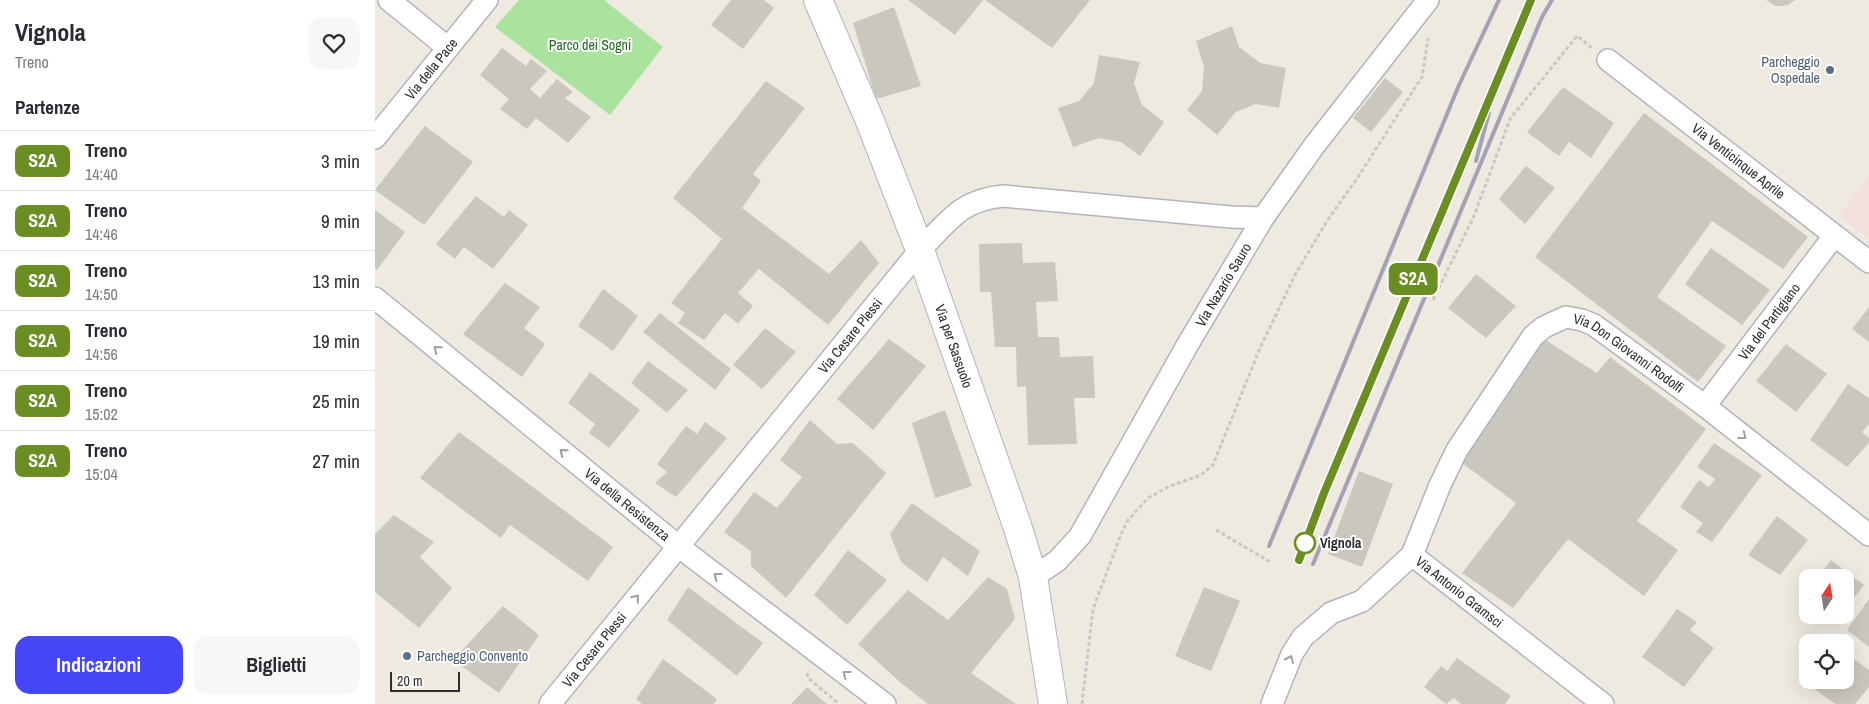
<!DOCTYPE html>
<html lang="it">
<style>
:root{--surface:#fff;--page:#f7f7f7;--text:#2b2b33;--muted:#7c7c81;--line:#e1e1e2;--accent:#4547f6}
body{margin:0;font-family:"Archivo Narrow",sans-serif;background:var(--page);color:var(--text);height:100vh;display:flex;flex-direction:column;font-size:19px;white-space:nowrap}
*{box-sizing:border-box;margin:0}
p{font-size:16px;color:var(--muted)}
.icon{flex:none;width:28px;height:28px;fill:none;stroke:currentColor;stroke-width:2;stroke-linecap:round;stroke-linejoin:round}
.map{position:relative;flex:1;overflow:hidden}
.panel{display:flex;flex-direction:column;background:var(--surface);width:375px}
.panel>*{flex:none}
.badge{padding:0 10px;border-radius:8px;font-size:18px;line-height:32px}
.needle{width:32px;rotate:12deg}
.buttons{position:absolute;left:1424px;top:569px;display:grid;gap:10px}
.buttons a{display:grid;place-items:center;width:55px;height:55px;border-radius:10px;background:var(--surface);box-shadow:0 5px 20px #0002;font-size:25px}
.scale{position:absolute;left:15px;bottom:12px;width:70px;box-sizing:border-box;padding-left:5px;border:2px solid #2d2d2d;border-top:0;font-size:14px;line-height:18px;white-space:nowrap;color:#2d2d2d;-webkit-text-stroke:4px #fff;paint-order:stroke}
.map>.badge{position:absolute;translate:-50% -50%;box-shadow:0 0 0 2px #fff}
h2{padding:0 15px;font-size:19px;line-height:45px}
.round{display:grid;place-items:center;flex:none;width:52px;height:52px;border-radius:15px;background:var(--page)}
.summary{display:flex;align-items:center;justify-content:space-between;height:85px;padding:0 15px}
h1{font-size:24px;font-weight:800;line-height:38px}
.button{display:flex;gap:10px;margin-top:auto;padding:10px 15px}
.button a{flex:1;height:58px;border-radius:15px;background:var(--accent);color:#fff;font-size:20px;font-weight:800;line-height:58px;text-align:center}
.button a+a{background:var(--page);color:var(--text)}
ul{padding:0;list-style:none}
li{display:flex;align-items:center;gap:15px;height:60px;padding:0 15px;border-top:1px solid var(--line)}
li div{flex:1}
li b{display:block;font-size:19px}
li em{font-style:normal}
li .badge{min-width:55px;font-weight:700;text-align:center}
main{display:flex;flex:1;min-height:0}
.map>svg:first-child{display:block}
.medical{fill:#f4e1de}
.green{fill:#a9e39e}
.building{fill:#cac8be}
.lines{fill:none;stroke-linecap:round;stroke-linejoin:round}
.street-casing{stroke:#b3b3c0;stroke-width:24}
.secondary-casing{stroke:#b3b3c0;stroke-width:30}
.path{stroke:#c8c8c8;stroke-width:3;stroke-dasharray:4 2.5;stroke-linecap:butt}
.street{stroke:#fff;stroke-width:21}
.secondary{stroke:#fff;stroke-width:28}
.rail{stroke:#a3a2b6;stroke-width:4}
.oneway{stroke:#a0a0a0}
.line-casing{stroke:#fff;stroke-width:11}
.line{stroke:#6b8e23;stroke-width:8}
.service-dot{fill:#5c6f8a;stroke:#fff;stroke-width:2}
.stop-dot{fill:#fff;stroke:#6b8e23;stroke-width:2.5}
.labels{text-anchor:middle;dominant-baseline:central;stroke-width:4;stroke-linejoin:round;paint-order:stroke}
.park-label{font-size:14px;fill:#1f6a1d;stroke:#fff}
.service-label{font-size:14px;fill:#4e5e75;stroke:#fff;text-anchor:end}
.street-label{font-size:14px;fill:#2d2d2d;stroke:#fff}
.stop-label{font-size:14px;font-weight:bold;fill:#2d2d2d;stroke:#fff;text-anchor:start}
</style>
<main>
<section class="panel">
<div class="summary"><div><h1>Vignola</h1><p>Treno</p></div><a class="round"><svg class="icon" aria-label="heart" viewBox="0 0 24 24"><path d="M12 20l-8-8c-3-5 5-10 8-4 3-6 11-1 8 4z"/></svg></a></div>
<h2>Partenze</h2>
<ul>
<li><span class="badge" style="background:#6b8e23;color:#fff">S2A</span><div><b>Treno</b><p>14:40</p></div><em>3 min</em></li>
<li><span class="badge" style="background:#6b8e23;color:#fff">S2A</span><div><b>Treno</b><p>14:46</p></div><em>9 min</em></li>
<li><span class="badge" style="background:#6b8e23;color:#fff">S2A</span><div><b>Treno</b><p>14:50</p></div><em>13 min</em></li>
<li><span class="badge" style="background:#6b8e23;color:#fff">S2A</span><div><b>Treno</b><p>14:56</p></div><em>19 min</em></li>
<li><span class="badge" style="background:#6b8e23;color:#fff">S2A</span><div><b>Treno</b><p>15:02</p></div><em>25 min</em></li>
<li><span class="badge" style="background:#6b8e23;color:#fff">S2A</span><div><b>Treno</b><p>15:04</p></div><em>27 min</em></li>
</ul>
<div class="button"><a>Indicazioni</a><a>Biglietti</a></div>
</section>
<div class="map">
<svg width="1494" height="704" viewBox="0 0 1494 704">
<rect width="100%" height="100%" fill="#eeeae0"/>
<path class="medical" d="M1494 176V240L1464 216Z"/>
<path class="green" d="M144 0H229L288 47 235 115 120 27Z"/>
<path class="building" d="M356 0H389L399 8 368 49 336 25Z
M533 0H608L580 35Z
M610 0H715L677 48Z
M1391 0H1420L1413 5 1407 6H1401Z
M519 7 546 86 501 99 478 23Z
M857 26 864 47 885 63 911 68 904 108 881 104 861 112 842 135 812 110 827 91 829 67 821 41Z
M127 48 151 66 156 59 172 71 155 89 165 98 182 79 198 92 190 98 216 117 193 143 161 118 152 129 125 109 134 99 105 75Z
M724 55 765 62 759 83 767 105 789 122 765 156 746 142 724 138 698 147 683 108 704 101 719 83Z
M1010 78 1028 92 996 132 978 118Z
M391 81 430 108 378 174 386 181 367 208 454 274 486 240 504 263 453 325 384 269 363 293 378 306 363 324 350 313 329 340 303 323 310 313 296 303 347 239 298 198Z
M1188 87 1239 123 1216 158 1194 142 1184 156 1152 132Z
M1269 113 1433 237 1408 269 1337 221 1282 297 1351 346 1323 382 1160 257Z
M50 126 98 162 49 225 0 190Z
M1151 166 1180 188 1150 224 1124 199Z
M101 196 129 217 134 210 153 225 118 269 89 247 80 259 61 244Z
M0 210 30 232 2 270 0 268Z
M647 243 648 263 680 262 683 301 661 302 663 337H684L685 357 718 356 720 398H699L702 444 653 445 651 386 642 387 641 347H620L616 292H605L604 244Z
M1336 248 1395 290 1367 325 1310 284Z
M1101 274 1141 306 1111 338 1073 308Z
M130 283 165 307 149 328 170 344 147 377 88 334Z
M228 289 263 316 238 351 203 326Z
M1494 307V342L1477 329Z
M285 313 356 369 340 390 268 332Z
M390 328 421 352 387 389 358 365Z
M514 339 551 366 498 430 462 399Z
M1169 339 1222 373 1235 357 1331 429 1262 521 1303 550 1269 596 1193 539 1138 608 1087 573 1141 503 1087 463Z
M1411 344 1452 374 1421 412 1381 381Z
M273 361 313 390 292 413 256 383Z
M215 372 265 410 234 448 214 433 220 424 193 403Z
M1473 384 1494 398V424L1487 432 1494 438V443L1472 467 1435 440Z
M570 410 597 486 560 498 537 423Z
M435 420 462 444 478 443 511 473 411 598 376 566V551L349 532 379 492 402 508 427 477 405 460Z
M330 422 352 438 301 497 280 483 292 472 282 464 311 426 322 434Z
M84 432 238 547 213 581 135 525 126 538 45 478Z
M1339 443 1387 475 1337 542 1321 532 1328 523 1305 507 1324 480 1334 487 1340 479 1322 467Z
M984 471 1018 484 987 567 953 554Z
M537 503 605 551 593 576 568 557 552 582 526 562 515 534Z
M19 515 59 542 45 557 77 588 44 628 0 592V534Z
M1402 516 1433 540 1405 575 1373 555Z
M473 550 512 580 472 625 439 595Z
M1456 560 1489 585 1470 609V578H1443Z
M613 577 632 589 640 619 596 673 641 704H553L526 683 483 644 533 590 573 620Z
M313 587 388 643 362 676 292 620Z
M829 587 865 601 836 671 800 656Z
M1494 599V647L1472 630Z
M128 606 164 635 124 693 78 660Z
M1302 609 1322 622 1315 630 1339 648 1309 687 1267 657Z
M1452 615H1465L1460 622Z
M1470 652 1494 670V687L1480 704H1460L1427 680 1432 674V680H1470Z
M1082 658 1136 696 1130 704H1086L1079 698 1071 704 1049 687 1066 666 1072 671Z
M288 659 342 699 339 704H267L261 699Z
M432 687 452 704H416Z"/>
<g class="lines">
<defs>
<g id="street">
<path d="M14 0 73 48"/>
<path id="s1" d="M1233 60 1494 262"/>
<path id="s2" d="M0 138 112 0"/>
<path id="s3" d="M0 298 303 546 510 704"/>
<path id="s4" d="M1330 406 1459 236"/>
<path id="s5" d="M1037 555 1228 704"/>
<path id="s6" d="M658 577 682 561 705 536 813 344 888 218 939 146 1053 0"/>
<path id="s7" d="M175 704 545 250C573 222 585 200 628 196L856 217 888 218"/>
<path id="s8" d="M897 704 917 654 928 637 956 613 987 601 1037 555 1065 485 1082 450 1158 336 1169 327 1191 317 1207 320 1219 325 1330 406 1494 535"/>
</g>
<g id="secondary">
<path id="s9" d="M443 0 495 121 545 250 642 525 658 577 678 704"/>
</g>
</defs>
<use href="#street" class="street-casing"/>
<use href="#secondary" class="secondary-casing"/>
<path class="path" d="M1058 300 1099 216 1135 119 1202 36 1217 48
M841 530 897 563
M432 673 433 678 464 704
M707 704 718 609 747 532 753 520 773 498 795 486 826 475 838 465 885 348 920 275 952 221 983 177 1047 77 1053 38"/>
<use href="#street" class="street"/>
<use href="#secondary" class="secondary"/>
<path class="rail" d="M1101 161 1114 113
M894 546 1084 85 1124 0
M924 560 943 508 1156 0
M938 564 1167 17 1177 0"/>
</g>
<defs><path id="oneway-chevron" d="M-2-3.5L2.5 0L-2 3.5" fill="none" stroke-width="1.6" stroke-linecap="round" stroke-linejoin="round" transform="scale(1.25)"/></defs>
<g class="oneway">
<use href="#oneway-chevron" transform="translate(62 349) rotate(-141)"/>
<use href="#oneway-chevron" transform="translate(1368 436) rotate(38)"/>
<use href="#oneway-chevron" transform="translate(188 452) rotate(-141)"/>
<use href="#oneway-chevron" transform="translate(342 576) rotate(-143)"/>
<use href="#oneway-chevron" transform="translate(261 598) rotate(-51)"/>
<use href="#oneway-chevron" transform="translate(915 659) rotate(-66)"/>
<use href="#oneway-chevron" transform="translate(471 674) rotate(-143)"/>
</g>
<g class="lines">
<defs>
<path id="line" d="M924 560 949 493 1156 0"/>
</defs>
<use href="#line" class="line-casing"/>
<use href="#line" class="line"/>
</g>
<g class="service-dot">
<circle cx="1455" cy="70" r="5"/>
<circle cx="32" cy="656" r="5"/>
</g>
<circle class="stop-dot" cx="930" cy="543" r="10"/>
<g class="labels">
<g class="park-label">
<text x="215" y="45">Parco dei Sogni</text>
</g>
<g class="service-label">
<text x="1445" y="62">Parcheggio<tspan x="1445" dy="16">Ospedale</tspan></text>
<text x="42" y="656" text-anchor="start">Parcheggio Convento</text>
</g>
<g class="street-label">
<text stroke="none"><textPath href="#s2" startOffset="89">Via della Pace</textPath></text>
<text stroke="none"><textPath href="#s1" startOffset="165">Via Venticinque Aprile</textPath></text>
<text stroke="none"><textPath href="#s6" startOffset="352">Via Nazario Sauro</textPath></text>
<text stroke="none"><textPath href="#s4" startOffset="106">Via del Partigiano</textPath></text>
<text stroke="none"><textPath href="#s7" startOffset="475">Via Cesare Plessi</textPath></text>
<text stroke="none"><textPath href="#s9" startOffset="372">Via per Sassuolo</textPath></text>
<text stroke="none"><textPath href="#s8" startOffset="575">Via Don Giovanni Rodolfi</textPath></text>
<text stroke="none"><textPath href="#s3" startOffset="326">Via della Resistenza</textPath></text>
<text stroke="none"><textPath href="#s5" startOffset="60">Via Antonio Gramsci</textPath></text>
<text stroke="none"><textPath href="#s7" startOffset="70">Via Cesare Plessi</textPath></text>
</g>
<g class="stop-label">
<text x="945" y="543">Vignola</text>
</g>
</g>
</svg>
<div class="buttons">
<a><svg class="needle" viewBox="-14 -14 28 28"><path d="M0-13l5 13h-10z" fill="#e53935"/><path d="M0 13l5-13h-10z" fill="#7c7c81"/></svg></a>
<a><svg class="icon" aria-label="locate" viewBox="0 0 24 24"><circle cx="12" cy="12" r="6"/><path d="M12 2v4M12 18v4M2 12h4M18 12h4"/></svg></a>
</div>
<div class="scale">20 m</div>
<b class="badge" style="left:1038px;top:279px;background:#6b8e23;color:#fff">S2A</b>
</div>
</main>
